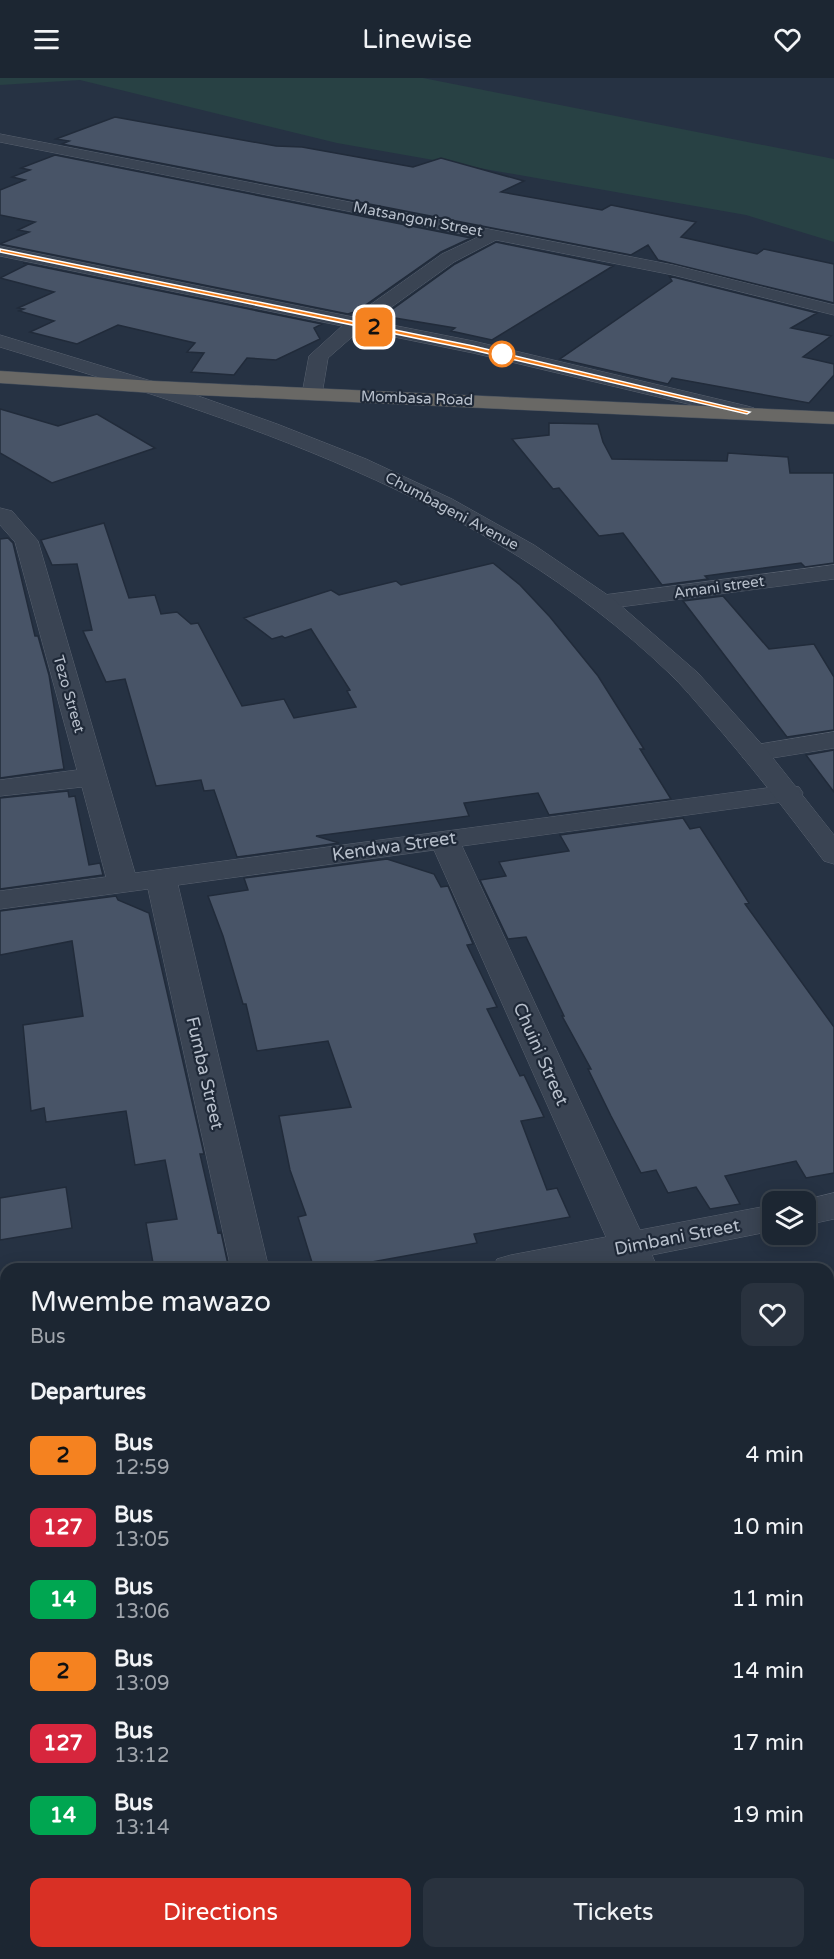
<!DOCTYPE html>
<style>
:root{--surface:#1c2632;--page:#29323e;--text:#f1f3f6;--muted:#a0a5ac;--line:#3a434d;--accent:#d93025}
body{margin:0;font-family:"Varela Round",sans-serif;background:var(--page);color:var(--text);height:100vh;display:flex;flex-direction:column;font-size:22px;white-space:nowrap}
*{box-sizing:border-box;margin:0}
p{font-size:20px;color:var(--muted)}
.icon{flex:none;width:33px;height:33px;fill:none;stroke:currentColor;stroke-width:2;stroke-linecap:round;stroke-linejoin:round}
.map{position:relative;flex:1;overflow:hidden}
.details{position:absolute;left:0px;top:1185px;width:834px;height:696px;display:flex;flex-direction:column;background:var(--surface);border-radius:18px 18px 0 0;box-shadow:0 3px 15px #0003,0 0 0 2px var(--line)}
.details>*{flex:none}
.badge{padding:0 12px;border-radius:9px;font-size:21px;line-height:39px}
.buttons{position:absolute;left:762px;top:1113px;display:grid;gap:12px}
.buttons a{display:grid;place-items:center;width:54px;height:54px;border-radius:12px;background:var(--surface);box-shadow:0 3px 15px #0003,0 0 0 2px var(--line);font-size:30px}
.map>.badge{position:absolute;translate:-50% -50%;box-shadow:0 0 0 3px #fff}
h2{padding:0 30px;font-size:22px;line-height:54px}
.round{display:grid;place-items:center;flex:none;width:63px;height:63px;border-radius:12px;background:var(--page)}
.overview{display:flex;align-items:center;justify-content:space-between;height:102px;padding:0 30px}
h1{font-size:28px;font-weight:600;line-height:45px}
.action{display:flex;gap:12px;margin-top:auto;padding:12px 30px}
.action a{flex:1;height:69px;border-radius:12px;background:var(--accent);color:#fff;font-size:24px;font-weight:600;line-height:69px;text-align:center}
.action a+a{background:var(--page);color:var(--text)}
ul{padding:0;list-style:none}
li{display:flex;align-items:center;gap:18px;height:72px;padding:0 30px}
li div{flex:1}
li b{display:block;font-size:22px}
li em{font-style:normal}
li .badge{min-width:66px;font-weight:700;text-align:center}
header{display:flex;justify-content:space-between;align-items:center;height:78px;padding:0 30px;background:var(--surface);font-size:27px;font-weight:600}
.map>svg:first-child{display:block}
.green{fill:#284144}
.building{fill:#485467;stroke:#212b3a;stroke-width:1.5}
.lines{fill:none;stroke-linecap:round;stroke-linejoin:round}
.minor-casing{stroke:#596270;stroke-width:1}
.tertiary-casing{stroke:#596270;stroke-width:1}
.trunk-casing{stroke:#454f5d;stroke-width:1}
.minor{fill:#3a4453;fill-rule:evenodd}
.tertiary{fill:#3a4453;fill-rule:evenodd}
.trunk{fill:#696865;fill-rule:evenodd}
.line{fill:#f58220;stroke:#fff;stroke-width:1.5}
.stop-dot{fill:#fff;stroke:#f58220;stroke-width:3}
.labels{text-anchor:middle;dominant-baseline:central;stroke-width:4.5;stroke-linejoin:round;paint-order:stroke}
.far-street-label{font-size:15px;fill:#b8c0cc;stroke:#1f2938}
.street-label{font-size:18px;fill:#b8c0cc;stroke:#1f2938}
</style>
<header><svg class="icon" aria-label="menu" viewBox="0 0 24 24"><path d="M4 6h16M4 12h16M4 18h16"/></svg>Linewise<svg class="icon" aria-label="heart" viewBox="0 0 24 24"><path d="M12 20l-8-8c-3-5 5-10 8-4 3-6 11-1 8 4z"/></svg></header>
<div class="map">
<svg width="834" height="1881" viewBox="0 0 834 1881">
<rect width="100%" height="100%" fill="#263243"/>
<path class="green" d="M0 0H423L834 81V164L746 137 337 65 80 2 0 7Z
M828 1732 834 1744V1881H71L70 1875H828Z"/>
<path class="building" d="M115 39 276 68 302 69 413 89 441 80 524 103 501 114 602 132 611 127 696 144 681 159 757 176 764 171 834 186V225L658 182 648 167 631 177 62 66 69 63 56 61Z
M55 77 471 160 441 174 357 233 348 236 0 166 29 154 18 152 35 144 0 137V112L25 102 12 99 30 92 21 90Z
M496 164 613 188 492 262 451 253 455 250 383 238 455 186Z
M23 185 322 246 314 250 320 261 276 282 247 280 234 297 191 294 204 275 187 274 195 265 118 247 77 266 30 254 54 243 19 233 24 231 18 230 54 214 0 200 28 186Z
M669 198 817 235 791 250 831 258 803 279 834 286V297L809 325 672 300 668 306 560 281 672 203Z
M0 331 58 348 97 336 155 370 52 405 0 375Z
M549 345 598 346 603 364 612 381 727 383 728 375 788 379 790 395H834V485L805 489 801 485 705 498 708 501 662 507 623 455 599 458 559 410 553 411 512 361 549 357Z
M104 445 129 520 155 517 161 536 177 534 191 546 198 545 242 628 284 621 294 640 356 629 347 613 350 612 311 551 285 560 282 558 272 561 244 540 331 512 339 517 396 503 401 507 493 485 520 507 550 539 598 598 644 671H640L671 721 549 737 538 715 464 725 469 738 316 758 339 765 237 779 214 712 204 713 201 702 156 708 125 601 106 604 83 553 92 552 77 486 52 487 41 462Z
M8 460 13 465 35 558H38L49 597 64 691 0 700V461Z
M723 518 769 571 814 566 834 599V652L787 659 683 523Z
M834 672V714L806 677Z
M68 713 69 719 75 718 89 787 100 785 103 797 0 811V720Z
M683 740 690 751 700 749 749 825 745 826 834 949V1095L806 1100 796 1083 725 1098 740 1126 710 1131 696 1109 668 1115 656 1092 641 1095 611 1038 588 991H591L562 938H564L526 859 508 861 480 802 506 798 499 784 569 773 560 757Z
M387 781 434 796 441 809 448 808 473 866 467 867 497 929 487 931 520 998 524 997 544 1039 521 1043 547 1112 557 1110 570 1139 474 1156 477 1165 333 1191H314L298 1139 306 1137 290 1092 279 1038 351 1029 328 963 257 973 246 926H243L223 858 208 818 248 812 244 800Z
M116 818 118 822 149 835 204 1076H200L218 1155 221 1154 229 1191H154L146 1145 177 1141 165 1082 135 1087 126 1033 46 1044 44 1030 31 1033 23 947 83 938 72 863 0 877V833Z
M66 1109 72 1150 0 1162V1120Z"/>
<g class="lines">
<defs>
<path id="minor" d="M0 56 673 187 834 227V237L673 197 496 162 454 184 372 243 473 263 747 328 754 330 757 334 754 338 747 340 473 275 360 252 328 280 322 316 319 320H305L302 316 309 278 342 248 0 178V168L353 239 442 176 478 159 0 64Z
M0 430 12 433 38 463 135 795 789 707 799 709 803 715 799 721 789 723 462 768 640 1152 772 1127V1153L652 1177 658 1191H620L617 1184 583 1191H492L497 1181 511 1177 606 1159 434 772 178 807 269 1191H231L148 811 0 831V813L106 799 82 709 0 718V702L77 692 15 464 0 447Z
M834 487V501L604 531 595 529 592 524 595 519 604 517Z
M834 654V670L754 683 744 681 740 675 744 669 754 667Z
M834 1115V1141L806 1147V1124H796Z
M6 1269V1301L0 1302V1270Z
M828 1575 834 1577V1630L828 1628Z
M6 1627V1671L0 1672V1628Z"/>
<path id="tertiary" d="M0 257 187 314 277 346 366 381 452 421 534 467 612 520 698 595 765 670 834 757V786L824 783C787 734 749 685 708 638 695 623 683 608 668 594 484 418 238 341 0 269Z"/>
<path id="trunk" d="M0 293 154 303 834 334V346L154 315 0 305Z"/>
</defs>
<use href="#minor" class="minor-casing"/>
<use href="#tertiary" class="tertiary-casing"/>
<use href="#trunk" class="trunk-casing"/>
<use href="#minor" class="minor"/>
<use href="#tertiary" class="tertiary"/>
<use href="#trunk" class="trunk"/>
</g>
<path class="line" d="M0 171 473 268 750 334 747 336 473 272 0 174Z"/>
<circle class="stop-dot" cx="502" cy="276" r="12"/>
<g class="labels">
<g class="far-street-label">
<text transform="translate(418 141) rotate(11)">Matsangoni Street</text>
<text transform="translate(417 320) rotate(2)">Mombasa Road</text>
<text transform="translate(452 433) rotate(28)">Chumbageni Avenue</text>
<text transform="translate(719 509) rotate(-8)">Amani street</text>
<text transform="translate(69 616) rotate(74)">Tezo Street</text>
</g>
<g class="street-label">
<text transform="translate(394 768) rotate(-8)">Kendwa Street</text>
<text transform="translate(541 976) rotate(66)">Chuini Street</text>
<text transform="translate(205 995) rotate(77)">Fumba Street</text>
<text transform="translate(677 1159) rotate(-11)">Dimbani Street</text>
</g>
</g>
</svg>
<div class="buttons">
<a><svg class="icon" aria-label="layers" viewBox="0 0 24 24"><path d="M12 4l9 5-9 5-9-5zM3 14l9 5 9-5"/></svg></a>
</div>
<b class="badge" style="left:374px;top:249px;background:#f58220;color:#111">2</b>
<section class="details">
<div class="overview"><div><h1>Mwembe mawazo</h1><p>Bus</p></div><a class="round"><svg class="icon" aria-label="heart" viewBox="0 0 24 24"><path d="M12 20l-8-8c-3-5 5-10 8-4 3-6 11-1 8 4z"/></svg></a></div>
<h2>Departures</h2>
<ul>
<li><span class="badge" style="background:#f58220;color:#111">2</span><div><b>Bus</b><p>12:59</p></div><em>4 min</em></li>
<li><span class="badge" style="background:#d7263d;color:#fff">127</span><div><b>Bus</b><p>13:05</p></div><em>10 min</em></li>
<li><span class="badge" style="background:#00a651;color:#fff">14</span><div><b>Bus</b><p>13:06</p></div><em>11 min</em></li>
<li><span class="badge" style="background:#f58220;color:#111">2</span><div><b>Bus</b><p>13:09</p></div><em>14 min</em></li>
<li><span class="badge" style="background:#d7263d;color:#fff">127</span><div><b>Bus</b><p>13:12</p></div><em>17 min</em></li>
<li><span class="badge" style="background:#00a651;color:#fff">14</span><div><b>Bus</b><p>13:14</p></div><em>19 min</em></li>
</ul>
<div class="action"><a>Directions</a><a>Tickets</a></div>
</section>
</div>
